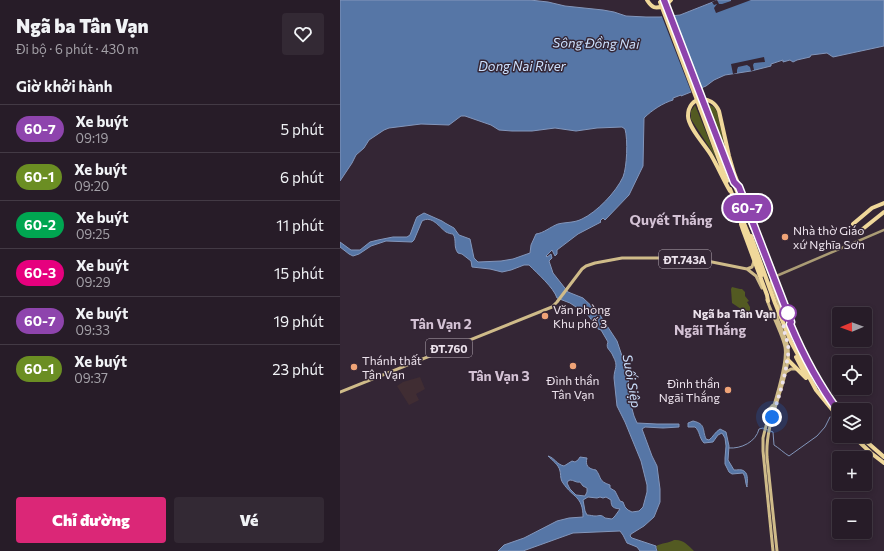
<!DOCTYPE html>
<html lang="vi">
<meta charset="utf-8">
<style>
:root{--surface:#271c28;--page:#332934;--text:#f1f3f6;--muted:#a4a1a8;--line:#433a45;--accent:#db2777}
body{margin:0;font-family:Commissioner,sans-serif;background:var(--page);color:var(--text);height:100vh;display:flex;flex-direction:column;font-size:15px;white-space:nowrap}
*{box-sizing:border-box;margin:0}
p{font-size:13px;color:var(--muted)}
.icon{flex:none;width:22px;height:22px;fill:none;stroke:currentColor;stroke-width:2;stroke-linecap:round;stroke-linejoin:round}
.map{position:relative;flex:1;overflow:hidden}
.panel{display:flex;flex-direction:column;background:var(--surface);width:340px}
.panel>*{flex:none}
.badge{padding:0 8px;border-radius:13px;font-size:14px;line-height:26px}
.needle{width:26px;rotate:269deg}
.fabs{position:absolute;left:492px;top:307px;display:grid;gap:8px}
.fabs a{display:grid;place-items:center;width:40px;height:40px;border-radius:4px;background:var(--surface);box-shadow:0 2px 6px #0003,0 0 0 1px var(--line);font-size:20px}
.you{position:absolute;width:20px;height:20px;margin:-10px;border:3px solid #fff;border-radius:50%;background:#1a73e8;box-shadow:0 0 0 6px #1a73e833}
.map>.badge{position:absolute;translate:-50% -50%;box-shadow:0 0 0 2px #fff}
h2{padding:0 16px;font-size:15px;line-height:36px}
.round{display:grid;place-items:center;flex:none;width:42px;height:42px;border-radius:4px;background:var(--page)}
.overview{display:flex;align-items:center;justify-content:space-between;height:68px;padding:0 16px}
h1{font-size:19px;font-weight:800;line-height:30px}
.action{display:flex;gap:8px;margin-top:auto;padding:8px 16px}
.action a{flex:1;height:46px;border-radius:4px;background:var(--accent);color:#fff;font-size:16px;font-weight:800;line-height:46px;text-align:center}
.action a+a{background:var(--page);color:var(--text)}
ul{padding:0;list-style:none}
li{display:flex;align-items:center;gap:12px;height:48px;padding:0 16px;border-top:1px solid var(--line)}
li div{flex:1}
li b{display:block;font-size:15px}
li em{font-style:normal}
li .badge{min-width:44px;font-weight:700;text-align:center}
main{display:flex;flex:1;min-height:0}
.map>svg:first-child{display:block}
.education{fill:#402d33}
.green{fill:#535a22}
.water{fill:#5676a6;stroke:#8396bb;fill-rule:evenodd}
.pier{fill:#342635}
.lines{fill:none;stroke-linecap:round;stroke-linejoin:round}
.stream{stroke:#8396bb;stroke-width:1}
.secondary{stroke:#ab9c75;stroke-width:2.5}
.primary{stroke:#cfbb89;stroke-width:3}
.highway{stroke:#f0d89a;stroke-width:4}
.highway-bridge{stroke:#f0d89a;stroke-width:4}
.line-casing{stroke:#fff;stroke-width:9}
.line{stroke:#8e44ad;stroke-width:6}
.walk{stroke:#ece2ec;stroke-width:4;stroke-dasharray:0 7.2}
.poi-dot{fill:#efa377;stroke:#342635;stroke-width:1.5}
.stop-dot{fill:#fff;stroke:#8e44ad;stroke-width:2}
.labels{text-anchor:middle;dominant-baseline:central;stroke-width:3;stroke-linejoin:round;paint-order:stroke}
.shield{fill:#342635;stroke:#b5aab5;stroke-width:1}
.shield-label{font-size:11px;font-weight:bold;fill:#ece2ec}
.poi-label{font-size:12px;fill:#ece2ec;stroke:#342635;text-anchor:start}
.stop-label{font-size:12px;font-weight:bold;fill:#ece2ec;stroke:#342635;text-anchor:end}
.water-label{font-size:13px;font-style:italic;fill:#cde1fe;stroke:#342635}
.quarter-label{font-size:14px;font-weight:bold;fill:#d4c2d5;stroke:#342635}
</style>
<main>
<section class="panel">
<div class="overview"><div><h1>Ngã ba Tân Vạn</h1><p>Đi bộ · 6 phút · 430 m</p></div><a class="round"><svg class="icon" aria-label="heart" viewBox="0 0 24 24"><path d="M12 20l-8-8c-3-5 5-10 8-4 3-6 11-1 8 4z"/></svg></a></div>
<h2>Giờ khởi hành</h2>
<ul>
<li><span class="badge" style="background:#8e44ad;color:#fff">60-7</span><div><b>Xe buýt</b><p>09:19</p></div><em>5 phút</em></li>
<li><span class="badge" style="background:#6b8e23;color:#fff">60-1</span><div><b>Xe buýt</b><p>09:20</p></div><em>6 phút</em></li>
<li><span class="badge" style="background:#00a651;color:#fff">60-2</span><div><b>Xe buýt</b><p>09:25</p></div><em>11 phút</em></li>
<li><span class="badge" style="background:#e6007e;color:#fff">60-3</span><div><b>Xe buýt</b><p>09:29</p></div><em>15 phút</em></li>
<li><span class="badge" style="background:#8e44ad;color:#fff">60-7</span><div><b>Xe buýt</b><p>09:33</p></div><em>19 phút</em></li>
<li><span class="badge" style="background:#6b8e23;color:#fff">60-1</span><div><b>Xe buýt</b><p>09:37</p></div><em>23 phút</em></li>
</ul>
<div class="action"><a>Chỉ đường</a><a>Vé</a></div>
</section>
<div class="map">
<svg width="544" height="551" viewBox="0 0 544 551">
<rect width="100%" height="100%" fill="#342635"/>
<path class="education" d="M80 377 85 389 76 394 79 400 69 405 57 386 63 382Z"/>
<path class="green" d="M366 103 374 107 377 112 387 157Z
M355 105 378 162 373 153 351 119V111Z
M392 287 400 289H402L405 292V296L409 301 407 302 410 307V311L407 313 392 303 391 289Z
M334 540C343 539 348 545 354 551H318L316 546C322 543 329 543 334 540Z"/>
<path class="water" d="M0 0H190L208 2 225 6 263 10 274 12 286 16 306 17H320L340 15 378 0H544V46L493 57 487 53 471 55 470 57 457 60 453 62 450 60 443 62V60L431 64V66L411 71 385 75 374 80 366 86 341 96V95L333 98V100C323 103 312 110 304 118L303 166 289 195 265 220 263 218 260 221 261 222 238 234 217 250V254L215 256 212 250 206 256 207 257 211 254 212 258 209 261 213 273 228 292 243 298 258 312 277 341 288 374 289 398 294 416 297 423 317 424H339V427L323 428 305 427 302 429 312 456 317 466 320 489V502L314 517 304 526 291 534 290 536 292 538 316 546V548L317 551H300L297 547 287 543 283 535 280 531 233 533 183 551H158L164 545 184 538 217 521 229 518 243 517C243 496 233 498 223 483 220 479 221 475 220 471 219 465 212 460 208 456 215 458 216 464 224 466L232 461 235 462 238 460 240 457 247 458C245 465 248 469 256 470 262 478 258 481 270 485V488L275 491 280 501 283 502 285 507 288 510 292 512 299 511 303 507 307 492V485L301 461 285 422 277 406 274 378C274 368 279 367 273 356 271 350 265 349 268 342L261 330 258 329 248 315 230 303 217 298C214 288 197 273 189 265H184L171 270 162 272 150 269 132 267 131 261 122 254 118 253C113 247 117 240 113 234 111 234 108 233 106 232 99 227 92 215 82 221L74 240 72 242 46 241 31 246 19 254 13 256 9 254 0 247V242L11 250H20L30 242 38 240 53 237H67L70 235 76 219 77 217 84 213 102 221 105 223 114 228 119 235 130 239 134 258 138 262 161 261 173 259 190 253 191 245 196 234C204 233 210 227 218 224 226 222 234 223 242 219 257 212 276 192 283 177 287 167 288 140 285 129L282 127 257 128 236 131 215 128 192 131H172L159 130 151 125 125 116H121L109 125 81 124 49 128 44 130 29 140 24 148 16 155 12 163 0 181ZM230 480C234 480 236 483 240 482L243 486 247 488V492L245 496 236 495 230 489 227 483 228 481ZM248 497 257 498 260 497 263 498 266 497 271 500C271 508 274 508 280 509L275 516 272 519 265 518C261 514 259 516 255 516 253 516 250 515 247 515L245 511 243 500Z
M353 421C366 424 362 429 366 439L369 440C373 437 375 432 380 429L386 432 389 446 388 460 394 470C397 470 402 469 404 471 409 474 407 483 407 487 405 483 406 477 403 473L392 474 389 472 385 464V458L386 446 385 438 382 433 378 435 373 442 364 443C359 438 360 431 355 427H348V423Z"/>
<path class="pier" d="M377 0 379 4H382L391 1V0H411L376 13 374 8 377 4 374 5 372 2Z
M332 13 361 90 352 94 321 14Z
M424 57 425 62 414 63 413 65 414 70 411 71 410 67 407 65 398 67 397 70V73L393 74 391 64Z"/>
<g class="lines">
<path class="stream" d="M389 448C401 449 416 442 419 429L423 428 433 432 434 445C439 448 444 453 449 456L477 436 485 427 490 417"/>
<path class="secondary" d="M434 277 544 230"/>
<path class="primary" d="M407 269 412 267 414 261
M432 278 431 283 439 304C439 309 436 313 437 316 437 319 439 323 440 325 445 339 450 345 448 361 443 393 425 423 427 457L437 551
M440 302 444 320
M446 372 451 369H457
M0 392 212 307 217 302 242 269 246 266 255 263 282 258H333L362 260 407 269 416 276 422 288
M429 421 425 419 424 415 433 405
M426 426C433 412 448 362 445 347 444 342 442 337 440 332 436 322 431 311 427 300
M426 426 423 438V451L433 551"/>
<path class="highway" d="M307 0C312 8 315 9 324 6 327 4 329 3 331 0
M365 106 392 179 412 228
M360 108 387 181
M390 189 410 238
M390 191C383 179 378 167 371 155 365 145 348 127 348 116 348 95 372 94 379 111L389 156 394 173 451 322 450 324
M402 220 401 224 403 230 427 295 428 301
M513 224 532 208 544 203
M519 232 544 212
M449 322C462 354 478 385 499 412
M448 360 466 378
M468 375 476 390 499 418
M513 436 531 453 544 463
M520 436 544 457"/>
<path class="highway-bridge" d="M324 1 365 106
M320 2 360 108
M411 236 435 303 451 342 469 375
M408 238 422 275
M456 357 466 376"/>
</g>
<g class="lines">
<defs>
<path id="line" d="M324 0 394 182 399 187 451 322 450 324C463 355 479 385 499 412"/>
</defs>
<use href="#line" class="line-casing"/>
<use href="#line" class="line"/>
<path class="walk" d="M432 417C438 400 445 378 447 361 448 356 449 350 448 345 445 331 440 327 448 313"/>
</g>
<g class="poi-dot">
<circle cx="445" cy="237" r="4"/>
<circle cx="205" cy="316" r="4"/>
<circle cx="233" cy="366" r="4"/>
<circle cx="14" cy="367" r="4"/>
<circle cx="388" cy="390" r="4"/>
</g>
<circle class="stop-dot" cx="448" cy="313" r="8"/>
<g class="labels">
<g class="shield">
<rect x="319" y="250" width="52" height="18" rx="3"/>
<rect x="86" y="339" width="46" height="18" rx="3"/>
</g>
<g class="shield-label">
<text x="345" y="259">ĐT.743A</text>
<text x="109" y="348">ĐT.760</text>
</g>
<g class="poi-label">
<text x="453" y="230">Nhà thờ Giáo<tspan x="453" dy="14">xứ Nghĩa Sơn</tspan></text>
<text x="213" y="309">Văn phòng<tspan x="213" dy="14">Khu phố 3</tspan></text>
<text x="22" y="360">Thánh thất<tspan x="22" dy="14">Tân Vạn</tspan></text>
<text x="233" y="380" text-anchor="middle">Đình thần<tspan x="233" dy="14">Tân Vạn</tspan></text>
<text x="380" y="383" text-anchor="end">Đình thần<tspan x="380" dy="14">Ngãi Thắng</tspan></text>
</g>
<g class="stop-label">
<text x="436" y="313">Ngã ba Tân Vạn</text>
</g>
<g class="water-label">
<text transform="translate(256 43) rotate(1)">Sông Đồng Nai</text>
<text x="182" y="66">Dong Nai River</text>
<text transform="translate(292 381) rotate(80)">Suối Siệp</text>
</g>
<g class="quarter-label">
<text x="331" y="219">Quyết Thắng</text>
<text x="101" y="323">Tân Vạn 2</text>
<text x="370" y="329">Ngãi Thắng</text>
<text x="159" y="375">Tân Vạn 3</text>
</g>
</g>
</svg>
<div class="fabs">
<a><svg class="needle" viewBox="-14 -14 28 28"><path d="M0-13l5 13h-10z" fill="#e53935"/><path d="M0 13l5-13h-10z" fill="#a4a1a8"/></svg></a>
<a><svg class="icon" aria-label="locate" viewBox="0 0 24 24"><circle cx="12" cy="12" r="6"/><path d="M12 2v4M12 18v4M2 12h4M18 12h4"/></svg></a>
<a><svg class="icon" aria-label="layers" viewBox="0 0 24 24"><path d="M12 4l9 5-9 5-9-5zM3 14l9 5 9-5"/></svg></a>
<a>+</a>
<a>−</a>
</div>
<div class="you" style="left:432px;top:417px"></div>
<b class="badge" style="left:407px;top:208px;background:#8e44ad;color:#fff">60-7</b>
</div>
</main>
